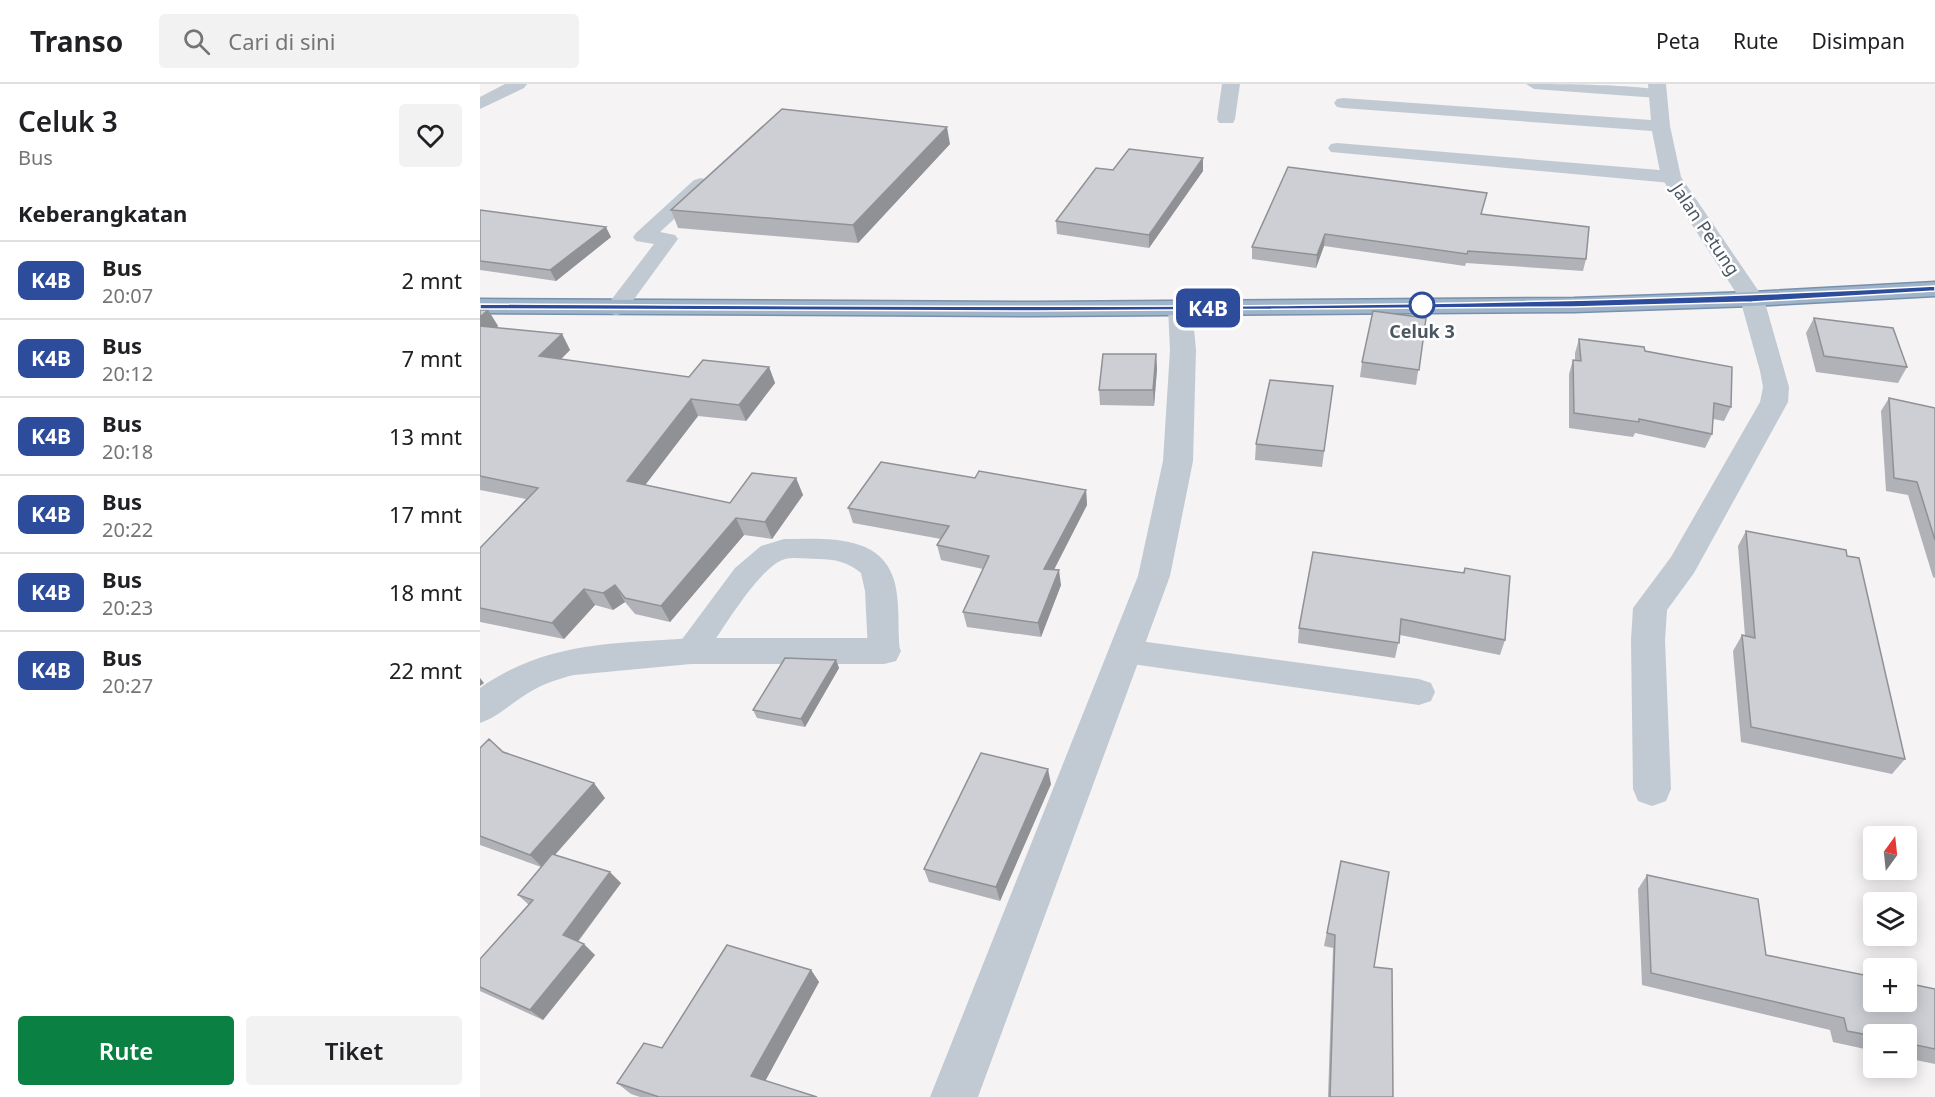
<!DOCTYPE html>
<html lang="id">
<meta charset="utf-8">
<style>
:root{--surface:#fff;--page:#f2f2f2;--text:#202124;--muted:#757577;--line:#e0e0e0;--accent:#0b8043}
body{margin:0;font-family:"Noto Sans",sans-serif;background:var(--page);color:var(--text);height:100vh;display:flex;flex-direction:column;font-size:22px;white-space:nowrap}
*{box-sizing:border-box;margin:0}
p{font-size:20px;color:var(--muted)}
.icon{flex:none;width:33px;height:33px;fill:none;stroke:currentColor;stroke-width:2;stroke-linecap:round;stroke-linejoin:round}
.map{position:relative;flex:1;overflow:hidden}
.panel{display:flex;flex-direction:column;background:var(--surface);width:480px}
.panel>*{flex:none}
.badge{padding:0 12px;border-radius:9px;font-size:21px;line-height:39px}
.needle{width:39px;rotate:15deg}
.tools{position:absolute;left:1383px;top:742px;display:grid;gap:12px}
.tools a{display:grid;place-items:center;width:54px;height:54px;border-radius:6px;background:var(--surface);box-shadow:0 3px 15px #0003;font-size:30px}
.map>.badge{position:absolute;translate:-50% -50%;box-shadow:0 0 0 3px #fff}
h2{padding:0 18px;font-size:22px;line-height:54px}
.round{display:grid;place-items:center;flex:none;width:63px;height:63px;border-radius:6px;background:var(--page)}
.summary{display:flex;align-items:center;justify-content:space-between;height:102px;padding:0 18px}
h1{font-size:28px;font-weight:600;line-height:45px}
.action{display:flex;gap:12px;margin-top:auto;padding:12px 18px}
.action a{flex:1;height:69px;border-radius:6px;background:var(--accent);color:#fff;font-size:24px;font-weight:600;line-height:69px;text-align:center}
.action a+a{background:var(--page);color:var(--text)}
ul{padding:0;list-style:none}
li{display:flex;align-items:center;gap:18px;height:78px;padding:0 18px;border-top:2px solid var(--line)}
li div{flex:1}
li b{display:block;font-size:22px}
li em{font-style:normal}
li .badge{min-width:66px;font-weight:700;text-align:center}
header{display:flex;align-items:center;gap:36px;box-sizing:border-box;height:84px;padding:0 30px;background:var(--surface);border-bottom:2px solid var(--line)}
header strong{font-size:28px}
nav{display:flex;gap:33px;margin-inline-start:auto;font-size:21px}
.search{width:420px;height:54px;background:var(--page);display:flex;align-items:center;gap:15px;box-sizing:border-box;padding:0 21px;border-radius:6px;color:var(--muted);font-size:22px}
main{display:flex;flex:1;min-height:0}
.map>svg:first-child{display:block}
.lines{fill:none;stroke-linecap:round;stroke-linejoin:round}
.trunk-casing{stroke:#7690ad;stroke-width:3}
.service{fill:#c1cad2;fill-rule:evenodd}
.minor{fill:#c1cad2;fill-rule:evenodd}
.tertiary{fill:#c1cad2;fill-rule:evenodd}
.trunk{fill:#9fb4c9;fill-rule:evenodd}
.wall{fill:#b0b2b7}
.shaded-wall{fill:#909195}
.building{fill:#cdcfd5;stroke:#909195;stroke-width:1.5}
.line{fill:#2d4c9c;stroke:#fff;stroke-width:1.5}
.stop-dot{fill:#fff;stroke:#2d4c9c;stroke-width:3}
.labels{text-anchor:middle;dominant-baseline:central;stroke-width:5;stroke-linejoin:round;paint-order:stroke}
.far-street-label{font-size:18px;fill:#4a5661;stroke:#fff}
.far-stop-label{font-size:18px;font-weight:bold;fill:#4a5661;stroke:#fff}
</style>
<header>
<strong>Transo</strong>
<div class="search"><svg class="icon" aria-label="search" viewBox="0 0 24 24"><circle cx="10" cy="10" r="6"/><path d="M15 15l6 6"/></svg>Cari di sini</div>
<nav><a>Peta</a><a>Rute</a><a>Disimpan</a></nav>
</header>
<main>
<section class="panel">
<div class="summary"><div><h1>Celuk 3</h1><p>Bus</p></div><a class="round"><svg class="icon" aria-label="heart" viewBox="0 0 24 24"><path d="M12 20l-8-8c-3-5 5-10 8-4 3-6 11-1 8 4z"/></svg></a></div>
<h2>Keberangkatan</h2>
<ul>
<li><span class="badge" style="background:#2d4c9c;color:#fff">K4B</span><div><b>Bus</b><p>20:07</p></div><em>2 mnt</em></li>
<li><span class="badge" style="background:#2d4c9c;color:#fff">K4B</span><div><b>Bus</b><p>20:12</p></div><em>7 mnt</em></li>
<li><span class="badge" style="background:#2d4c9c;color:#fff">K4B</span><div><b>Bus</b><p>20:18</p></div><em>13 mnt</em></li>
<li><span class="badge" style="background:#2d4c9c;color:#fff">K4B</span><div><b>Bus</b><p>20:22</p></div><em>17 mnt</em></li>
<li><span class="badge" style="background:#2d4c9c;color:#fff">K4B</span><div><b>Bus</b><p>20:23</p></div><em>18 mnt</em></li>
<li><span class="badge" style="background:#2d4c9c;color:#fff">K4B</span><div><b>Bus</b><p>20:27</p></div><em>22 mnt</em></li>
</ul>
<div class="action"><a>Rute</a><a>Tiket</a></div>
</section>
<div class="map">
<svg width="1455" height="1013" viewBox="0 0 1455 1013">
<rect width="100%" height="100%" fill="#f5f3f3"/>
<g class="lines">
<defs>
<path id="trunk" d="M1455 198V212L1272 222 1094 228 554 232 0 229V215L554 218 1094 214 1272 208Z"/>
</defs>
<use href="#trunk" class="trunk-casing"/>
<path class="service" d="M1046 0C1067 0 1177 0 1186 9L1178 14 1054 5Z
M857 59 1191 87 1198 89 1200 93 1198 97 1191 99 851 68 848 64 851 60Z
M221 94 228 96 230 100 228 104 180 148 195 151 198 155 195 159 144 229 136 231 128 229 125 224 174 160 156 157 153 153 156 149 214 96Z
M304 455C341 455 398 449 413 493 421 516 417 544 420 567L415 576 404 579 393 576 388 567 385 507 381 489C368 478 355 475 338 475 328 475 315 473 305 475 279 482 238 553 222 576L211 579 200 576 195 567 200 558 255 484 281 462Z
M645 555 939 595 951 599 955 608 951 617 939 621 645 579 634 576 629 567 634 558Z"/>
<path class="minor" d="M25 0H47L44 4 0 25V13Z
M742 0H760L755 35 753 39H739L737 35Z
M1168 0H1186L1190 42 1201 93 1284 215 1309 303 1308 318 1214 489 1187 526 1185 556 1191 705 1186 717 1172 722 1158 717 1153 705 1151 556 1153 524 1191 473 1280 318 1283 303 1280 287 1260 215 1181 93 1172 47 863 24 857 23 854 19 857 15 863 14 1171 36Z
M211 554H404L416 557 421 567 416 577 404 580H211L94 591C77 595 60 601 45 611 29 621 18 633 0 639V604C67 557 133 560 211 554Z"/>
<path class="tertiary" d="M700 217 709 219 712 224 716 266 713 377 690 492 498 1013H450L658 492 683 377 690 266 688 224 691 219Z"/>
<use href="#trunk" class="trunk"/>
</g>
<path class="wall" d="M470 60 378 159 198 144 191 126Z
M723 74V87L669 164 577 150 576 137Z
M808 83 1002 131 1106 175 1103 187 986 179 985 182 844 162 836 184 772 175V163Z
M0 126 131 153 76 197 0 186Z
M0 226H8L18 242 16 244 82 250 90 266 81 275 209 293 289 283 295 299 266 337 218 332 165 401 250 419 316 394 323 411 292 455 264 451 190 538 155 530 145 518 133 526 115 521 84 555 0 538V464L46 415 0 406Z
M946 234 936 301 880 293 882 278Z
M1334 234 1427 283 1418 299 1336 288 1326 249Z
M1099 255 1165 267 1251 323 1244 337 1233 335 1232 350 1225 364 1155 349 1153 353 1089 344V290L1093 276H1095V269Z
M676 270 677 285 674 322 620 321 619 306Z
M853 302 842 383 775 376 776 360Z
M1409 314 1455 324V494L1453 493 1428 411 1406 407 1401 327Z
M495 394 606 406 607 421 574 486 581 501 561 553 487 543 483 528 503 485 461 476 457 461 461 455 373 439 368 424Z
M1266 447 1367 472 1425 675 1412 690 1261 658 1253 567 1262 551 1265 552 1258 462Z
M985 484 1025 556 1020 571 920 551 915 574 818 559 819 544 983 489Z
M356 576 359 584 325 643 277 634 273 626Z
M0 664 23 668 125 714 75 771 141 799 98 858 115 871 63 936 0 907V875L49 821 38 811 61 783 0 761Z
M571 700 520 817 449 798 444 785Z
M861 777 894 883 913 1013H848L853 864 844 862Z
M1167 791 1286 871 1455 905V980L1426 974V951H1394V967L1353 958 1350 946 1162 901 1158 805Z
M331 886 339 898 285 997 337 1013H160L151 1010 137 999 182 964Z"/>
<path class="shaded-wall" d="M467 43 470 60 378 159 373 141Z
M723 74V87L669 164V151Z
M126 143 131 153 76 197 70 186Z
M845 150 844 162 836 184 837 171Z
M8 226 18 242 0 256V233Z
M82 250 90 266 68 288 59 272Z
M676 270 677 285 674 322 673 306Z
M289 283 295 299 266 337 259 321Z
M211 315 218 332 156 413 147 397Z
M316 394 323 411 292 455 285 438Z
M606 406 607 421 567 499 564 485Z
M256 434 264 451 190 538 181 522Z
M579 486 581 501 561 553 558 539Z
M135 501 145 518 133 526 123 509Z
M104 505 115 521 84 555 72 539Z
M356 576 359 584 325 643 321 635Z
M0 594 4 599 0 602Z
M568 685 571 700 520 817 516 803Z
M114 699 125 714 63 784 50 771Z
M130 788 141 799 94 862 83 851Z
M104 860 115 871 63 936 50 926Z
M331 886 339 898 282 1003 271 992Z"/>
<path class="building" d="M302 25 467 43 373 141 191 126Z
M649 65 723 74 669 151 576 137 616 84 633 86Z
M808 83 1007 109 1001 130 1109 143 1106 175 988 167 987 170 845 150 837 171 772 163Z
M0 126 126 143 70 186 0 177Z
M0 226H8L0 233Z
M893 227 946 234 939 286 882 278Z
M1334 234 1413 244 1427 283 1344 272Z
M0 242 82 250 59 272 209 293 223 276 289 283 259 321 211 315 147 397 250 419 272 389 316 394 285 438 256 434 181 522 145 514 135 501 123 509 104 505 72 539 0 524V464L58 404 0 392Z
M1099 255 1164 263 1165 267 1252 283 1251 323 1234 319 1232 350 1159 335V338L1094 329 1093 276 1101 277Z
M623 270H676L673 306H619Z
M790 296 853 302 844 367 776 360Z
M1409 314 1455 324V456L1437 398 1414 394Z
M401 378 495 394 499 387 606 406 564 485 579 486 558 539 483 528 509 472 457 461 469 442 368 424Z
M1266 447 1366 466 1367 472 1379 474 1425 675 1271 643 1262 551 1275 554Z
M833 468 984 489 985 484 1030 492 1025 556 921 535 919 559 819 544Z
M305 574 356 576 321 635 273 626Z
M9 655 23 668 114 699 50 771 0 752V664Z
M501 669 568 685 516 803 444 785Z
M72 770 130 788 83 851 104 860 50 926 0 903V875L53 816 38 811Z
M861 777 909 788 894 883 912 885 913 1013H850L855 851 847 849Z
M1167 791 1278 815 1286 871 1394 893V918H1426V899L1455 905V965L1426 959V951H1394V952L1367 947 1364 934 1171 889Z
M247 861 331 886 271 992 337 1013H179L137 999 164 959 182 964Z"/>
<path class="line" d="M1455 202V207L1272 218 1094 223 555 227 0 225V220C485 222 971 229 1455 202Z"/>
<circle class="stop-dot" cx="942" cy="221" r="12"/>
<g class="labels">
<g class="far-street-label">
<text transform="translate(1226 145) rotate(56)">Jalan Petung</text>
</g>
<g class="far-stop-label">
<text x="942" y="247">Celuk 3</text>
</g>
</g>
</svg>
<div class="tools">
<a><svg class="needle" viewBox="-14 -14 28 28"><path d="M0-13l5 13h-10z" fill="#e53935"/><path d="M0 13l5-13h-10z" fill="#757577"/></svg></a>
<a><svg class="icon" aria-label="layers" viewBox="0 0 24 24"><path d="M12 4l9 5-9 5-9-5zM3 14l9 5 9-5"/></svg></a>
<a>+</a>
<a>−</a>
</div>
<b class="badge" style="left:728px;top:224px;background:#2d4c9c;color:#fff">K4B</b>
</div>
</main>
